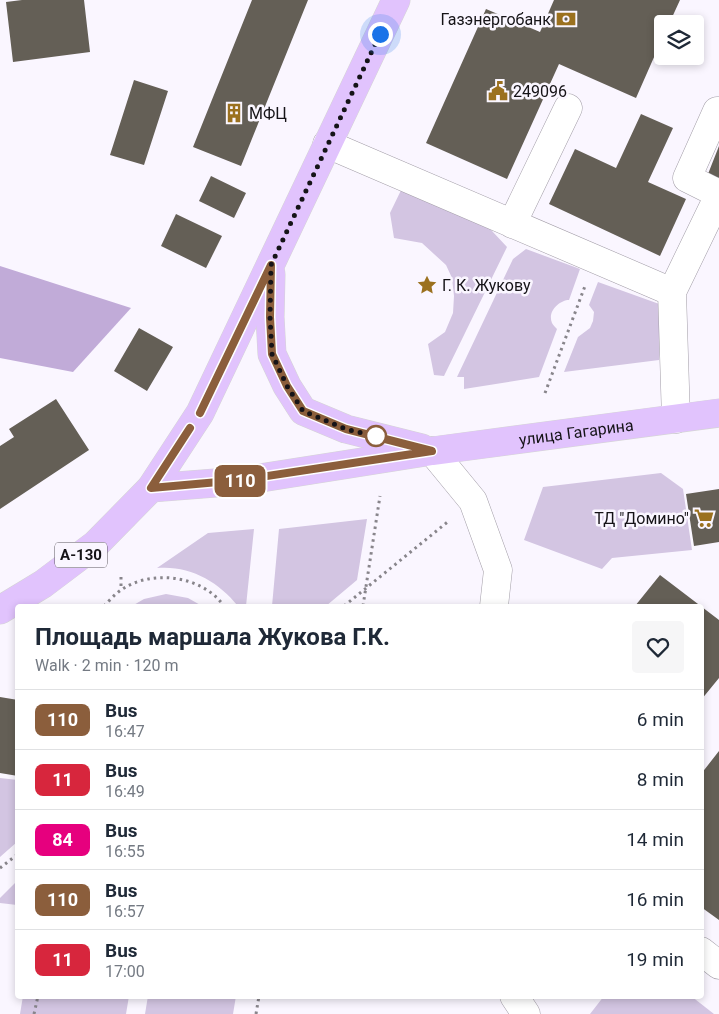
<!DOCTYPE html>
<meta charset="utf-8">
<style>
:root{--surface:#fff;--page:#f6f6f7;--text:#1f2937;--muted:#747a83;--line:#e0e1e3}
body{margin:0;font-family:Roboto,sans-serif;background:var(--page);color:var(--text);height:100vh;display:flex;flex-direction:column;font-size:19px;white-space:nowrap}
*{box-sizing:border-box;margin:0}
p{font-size:16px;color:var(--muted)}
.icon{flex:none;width:28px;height:28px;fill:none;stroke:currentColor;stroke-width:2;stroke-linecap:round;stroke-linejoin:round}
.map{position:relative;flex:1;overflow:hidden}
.sheet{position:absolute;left:15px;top:604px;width:689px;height:395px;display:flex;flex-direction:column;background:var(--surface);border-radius:5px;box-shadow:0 2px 8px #0003}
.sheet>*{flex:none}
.badge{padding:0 10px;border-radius:8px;font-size:18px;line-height:32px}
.tools{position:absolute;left:654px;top:15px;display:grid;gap:10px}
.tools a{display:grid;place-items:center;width:50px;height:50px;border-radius:5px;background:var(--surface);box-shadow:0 2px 8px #0003;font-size:25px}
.you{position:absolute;width:25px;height:25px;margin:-12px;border:4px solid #fff;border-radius:50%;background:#1a73e8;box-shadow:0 0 0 8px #1a73e833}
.map>.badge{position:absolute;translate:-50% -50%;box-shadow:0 0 0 2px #fff}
.round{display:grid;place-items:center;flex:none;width:52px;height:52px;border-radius:5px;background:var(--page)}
.summary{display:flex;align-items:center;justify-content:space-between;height:85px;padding:0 20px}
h1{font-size:24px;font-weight:700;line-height:38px}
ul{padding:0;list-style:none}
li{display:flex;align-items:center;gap:15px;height:60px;padding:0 20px;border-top:1px solid var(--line)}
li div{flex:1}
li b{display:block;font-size:19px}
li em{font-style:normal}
li .badge{min-width:55px;font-weight:700;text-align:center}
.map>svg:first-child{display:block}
.green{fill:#d3c5e2}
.forest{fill:#c1abd8}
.building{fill:#645f56}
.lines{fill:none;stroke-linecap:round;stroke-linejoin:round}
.minor-casing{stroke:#a29da7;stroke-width:29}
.major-casing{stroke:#d5d5d5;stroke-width:29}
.path{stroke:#88858b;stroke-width:3;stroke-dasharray:2.5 4;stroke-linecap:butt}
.minor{stroke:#fff;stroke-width:28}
.major{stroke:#e1c3fd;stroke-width:28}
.line-casing{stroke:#fff;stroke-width:11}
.line{stroke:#8b5e3c;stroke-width:8}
.walk{stroke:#151317;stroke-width:5;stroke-dasharray:0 9}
.stop-dot{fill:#fff;stroke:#8b5e3c;stroke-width:2.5}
.labels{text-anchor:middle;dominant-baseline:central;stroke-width:5;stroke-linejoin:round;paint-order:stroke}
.shield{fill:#faf6ff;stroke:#5a575d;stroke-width:1}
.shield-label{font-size:15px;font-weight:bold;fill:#151317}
.poi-label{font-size:16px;fill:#151317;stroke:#faf6ff;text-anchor:start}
.street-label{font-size:16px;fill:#151317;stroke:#faf6ff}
</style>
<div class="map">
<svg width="719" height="1014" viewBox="0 0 719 1014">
<rect width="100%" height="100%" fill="#faf6ff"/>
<path class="green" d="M405 182 478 216 507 247 444 376 434 375 428 344 445 332 453 313 454 296 452 278 446 265 422 243 394 238 390 213Z
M526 249 580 269 569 300C560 300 547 311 552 323 553 325 555 327 557 329L539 377 464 389V377H457L513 259Z
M598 282 662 305 659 360 564 372 578 337 590 328 593 321 594 312 589 305Z
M661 473 683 489 692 550 612 558 602 569 524 540 543 487Z
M367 519 357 580 326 606H272L279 529Z
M254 529 246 606H238C218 581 189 565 157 568L208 533Z
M166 594 188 598 202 606H132L144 599Z
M0 778 18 780 17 842 0 857Z
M17 881V905L0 903V898Z
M23 996H129L126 1014H20Z
M148 996H236L233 1014H145Z
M604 996H691L714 1014H590Z"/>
<path class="forest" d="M0 266 131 308 73 372 0 358Z"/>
<path class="building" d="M22 0H84L90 52 13 62 6 2Z
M252 0H308L241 166 193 147Z
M554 0H680L669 24H662V39L636 98 559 64 507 179 426 143 486 9 540 32Z
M134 80 168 91 144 165 110 155Z
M641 114 673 128 648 182 686 199 660 256 549 204 575 149 616 168Z
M719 146V178L708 174Z
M211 176 246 193 234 218 199 201Z
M176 214 222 236 206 268 161 246Z
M139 328 173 347 147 391 114 371Z
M56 399 89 450 0 509V446L14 437 9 429Z
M719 489V542L694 546 686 494Z
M660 575 719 620V678L701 700V606H635Z
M0 697 18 700V776L0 773Z
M719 751V920L701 907V774Z"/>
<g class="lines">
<defs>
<path id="minor" d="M717 111 687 178 719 194
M327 144 672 292 676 419
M512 224 568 108
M672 292 719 195
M432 451 473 501 498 570 494 606
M701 951 719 965
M514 996 526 1014"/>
<g id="major">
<path d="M271 274 270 317 272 354 287 386 303 411 346 429 422 448"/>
<path id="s1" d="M151 488 241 481 432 451 719 413"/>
<path d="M0 610 43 584 96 544 151 488 200 413 396 0"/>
</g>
</defs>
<use href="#minor" class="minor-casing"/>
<use href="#major" class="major-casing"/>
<path class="path" d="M545 393 585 286
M121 577V590
M104 606C109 601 115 594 121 590 151 569 202 575 224 606
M344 606 450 520
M363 606 380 496
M0 868 18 854
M34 1014 38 996
M256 1014 259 996"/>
<use href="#minor" class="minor"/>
<use href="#major" class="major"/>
</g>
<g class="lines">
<defs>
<path id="line" d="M190 428 151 488 241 480 432 451 346 429 303 411 287 386 272 354 270 317 271 265 200 413"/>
</defs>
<use href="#line" class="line-casing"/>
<use href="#line" class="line"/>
<path class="walk" d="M376 436 381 438 346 429 303 411 287 386 272 354 270 317 271 265 380 34"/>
</g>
<defs>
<symbol id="bank-bare" viewBox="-9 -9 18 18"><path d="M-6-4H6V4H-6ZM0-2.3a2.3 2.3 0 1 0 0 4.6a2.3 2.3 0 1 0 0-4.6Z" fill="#9b711f" stroke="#faf6ff" stroke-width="2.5" paint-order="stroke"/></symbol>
<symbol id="civic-bare" viewBox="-9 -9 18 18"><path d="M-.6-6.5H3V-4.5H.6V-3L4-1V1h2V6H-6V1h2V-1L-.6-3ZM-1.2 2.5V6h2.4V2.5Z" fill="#9b711f" stroke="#faf6ff" stroke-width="2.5" paint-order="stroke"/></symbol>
<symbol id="building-bare" viewBox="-9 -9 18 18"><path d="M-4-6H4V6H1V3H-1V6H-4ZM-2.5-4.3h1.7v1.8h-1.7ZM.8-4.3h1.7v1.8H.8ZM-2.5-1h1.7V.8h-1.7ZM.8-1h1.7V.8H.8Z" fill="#9b711f" stroke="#faf6ff" stroke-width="2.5" paint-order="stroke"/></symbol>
<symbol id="sight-bare" viewBox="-9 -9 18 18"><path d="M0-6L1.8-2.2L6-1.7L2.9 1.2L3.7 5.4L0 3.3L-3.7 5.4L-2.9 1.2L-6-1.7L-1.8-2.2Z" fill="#9b711f" stroke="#faf6ff" stroke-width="2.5" paint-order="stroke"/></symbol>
<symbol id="supermarket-bare" viewBox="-9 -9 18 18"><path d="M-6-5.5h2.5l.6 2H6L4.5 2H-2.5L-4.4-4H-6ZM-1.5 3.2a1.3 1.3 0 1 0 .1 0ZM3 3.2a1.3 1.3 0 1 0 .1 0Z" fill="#9b711f" stroke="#faf6ff" stroke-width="2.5" paint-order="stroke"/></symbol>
</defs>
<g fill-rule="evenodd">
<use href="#bank-bare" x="552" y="5" width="28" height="28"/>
<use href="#civic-bare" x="484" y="77" width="28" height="28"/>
<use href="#building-bare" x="220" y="99" width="28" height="28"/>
<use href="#sight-bare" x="413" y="271" width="28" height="28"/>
<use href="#supermarket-bare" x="690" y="504" width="28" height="28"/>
</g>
<circle class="stop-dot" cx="376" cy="436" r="10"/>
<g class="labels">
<rect class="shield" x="55" y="542.5" width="52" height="25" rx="4"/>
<g class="shield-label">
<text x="81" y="555">А-130</text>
</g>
<g class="poi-label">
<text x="551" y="19" text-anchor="end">Газэнергобанк</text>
<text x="513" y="91">249096</text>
<text x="249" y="113">МФЦ</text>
<text x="442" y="285">Г. К. Жукову</text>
<text x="689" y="518" text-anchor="end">ТД "Домино"</text>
</g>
<g class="street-label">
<text stroke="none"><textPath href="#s1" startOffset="429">улица Гагарина</textPath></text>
</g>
</g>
</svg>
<div class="tools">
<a><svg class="icon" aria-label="layers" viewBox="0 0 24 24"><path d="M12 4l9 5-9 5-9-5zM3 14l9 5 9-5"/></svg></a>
</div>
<div class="you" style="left:380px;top:34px"></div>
<b class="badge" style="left:240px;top:481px;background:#8b5e3c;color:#fff">110</b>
<section class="sheet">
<div class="summary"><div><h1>Площадь маршала Жукова Г.К.</h1><p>Walk · 2 min · 120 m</p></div><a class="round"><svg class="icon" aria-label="heart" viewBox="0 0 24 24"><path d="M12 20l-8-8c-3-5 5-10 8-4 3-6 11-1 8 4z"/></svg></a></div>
<ul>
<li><span class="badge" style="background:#8b5e3c;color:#fff">110</span><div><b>Bus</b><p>16:47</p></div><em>6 min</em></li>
<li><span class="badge" style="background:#d7263d;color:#fff">11</span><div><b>Bus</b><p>16:49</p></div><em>8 min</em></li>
<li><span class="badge" style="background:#e6007e;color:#fff">84</span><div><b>Bus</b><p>16:55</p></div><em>14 min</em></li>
<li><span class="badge" style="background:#8b5e3c;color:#fff">110</span><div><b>Bus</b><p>16:57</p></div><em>16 min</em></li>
<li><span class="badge" style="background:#d7263d;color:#fff">11</span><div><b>Bus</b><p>17:00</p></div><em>19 min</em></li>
</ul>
</section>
</div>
